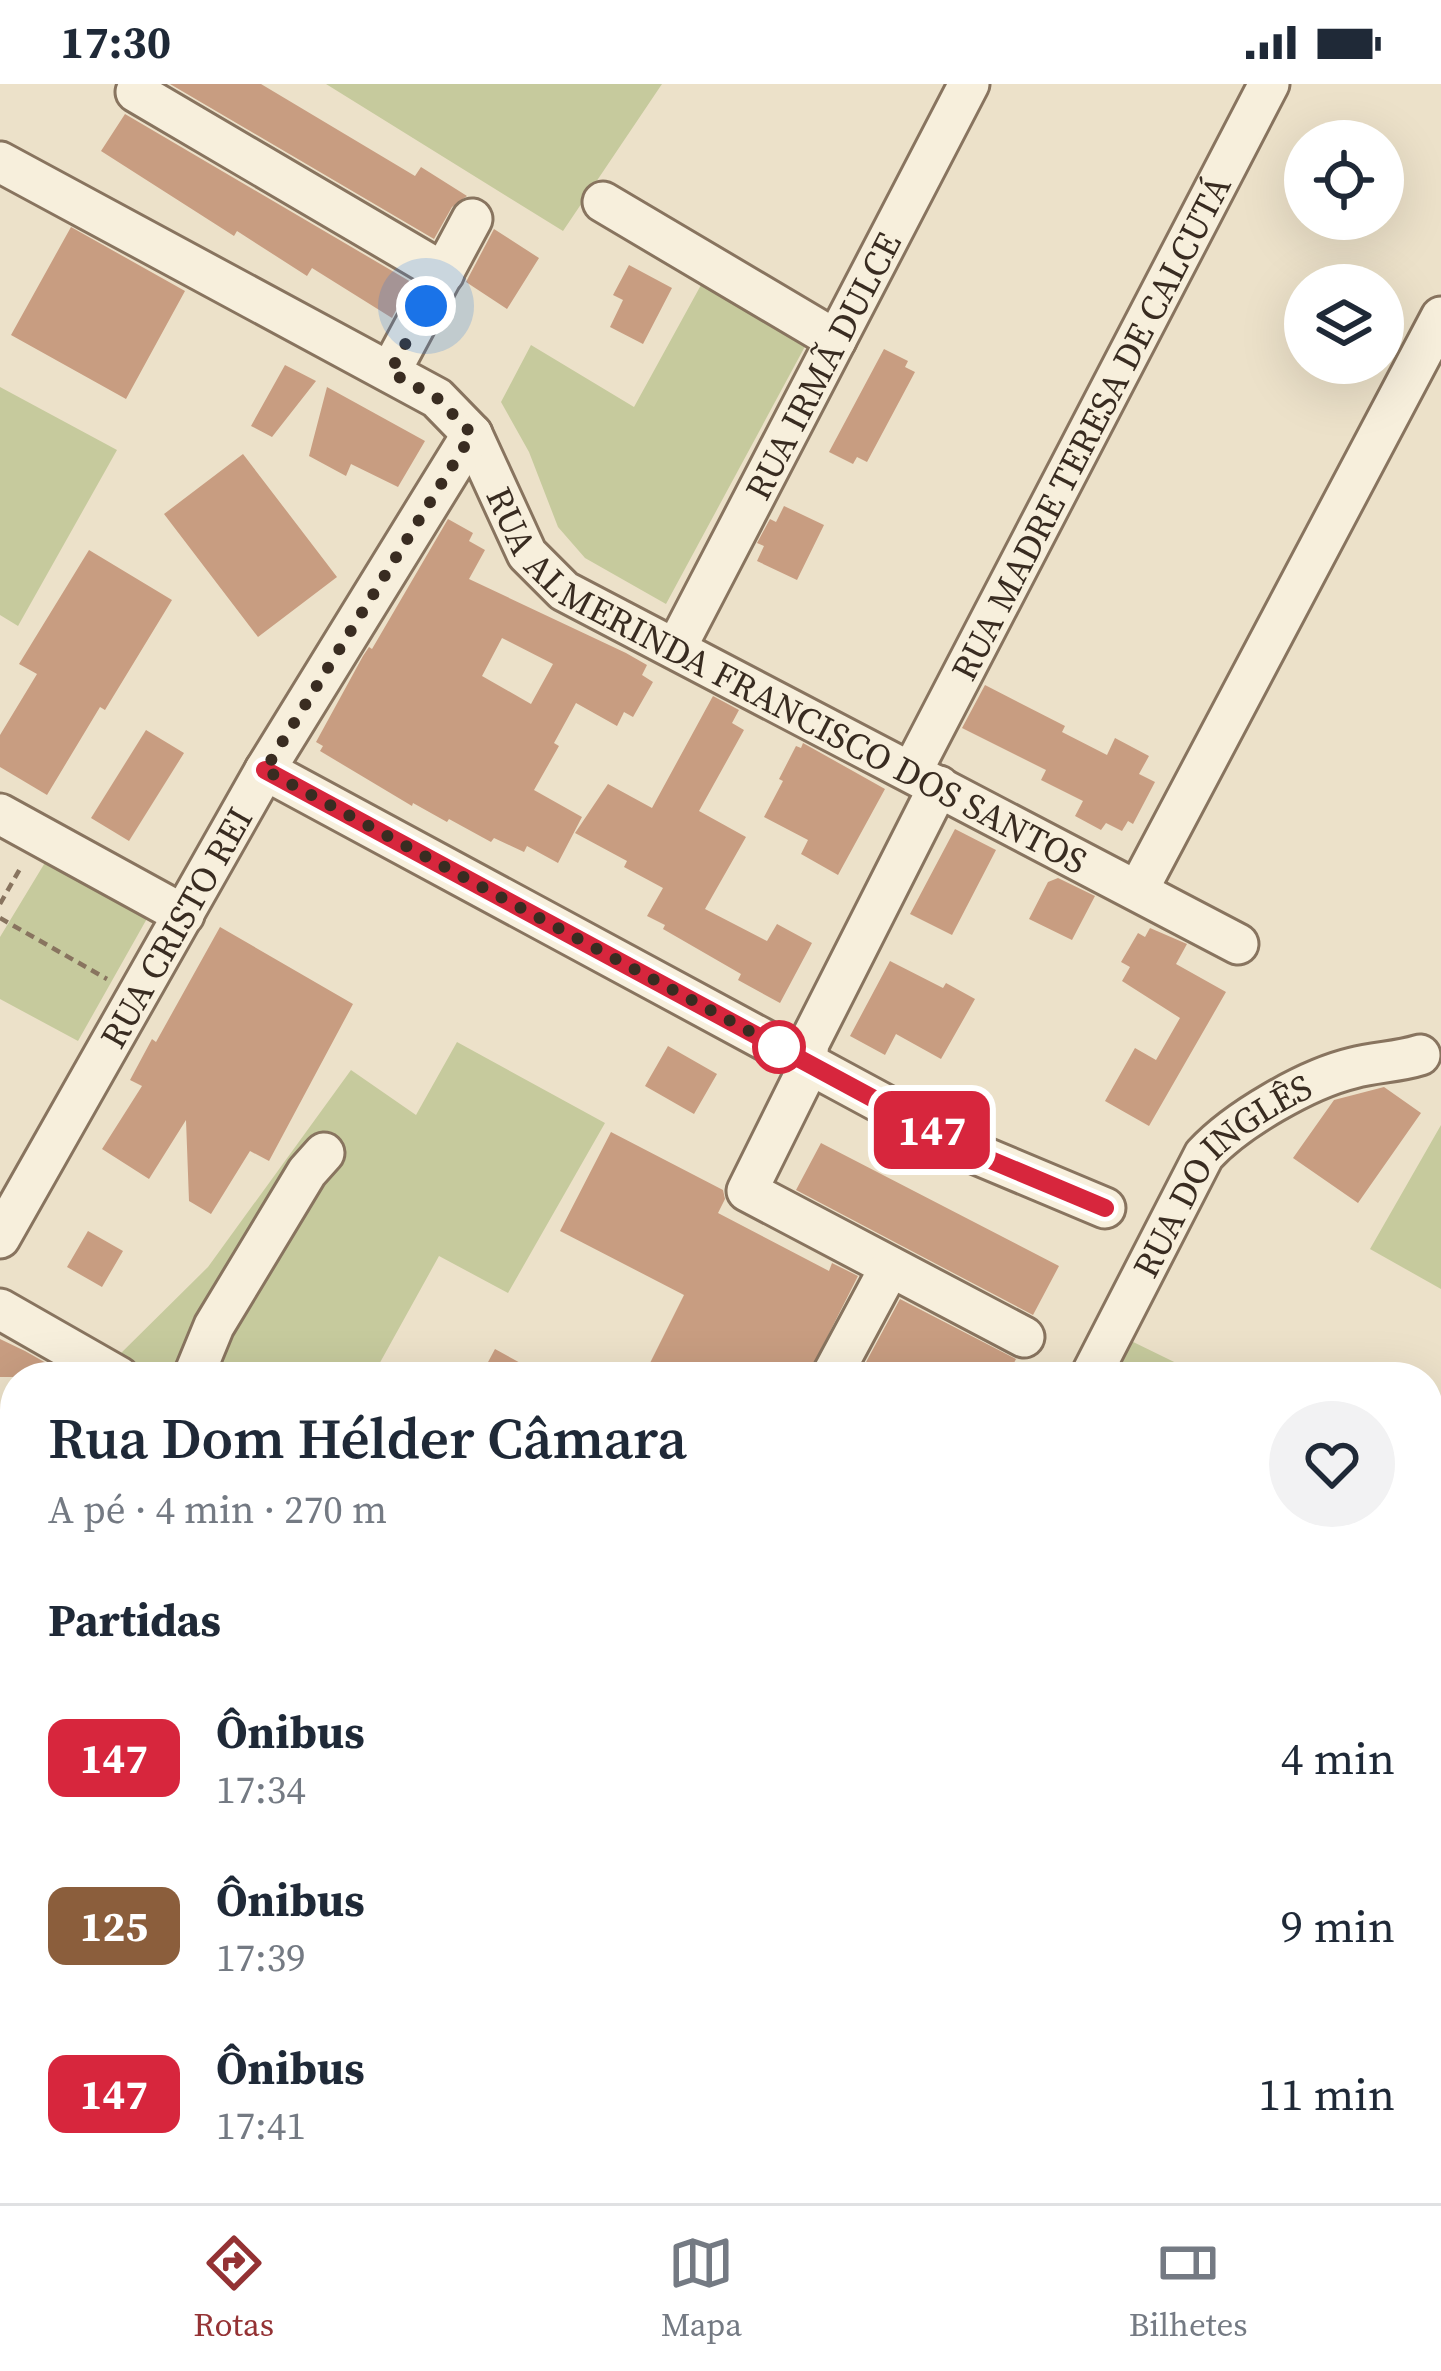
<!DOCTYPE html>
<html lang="pt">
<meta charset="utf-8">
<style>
:root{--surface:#fff;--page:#f2f2f3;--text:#1f2937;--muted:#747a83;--line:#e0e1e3;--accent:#943234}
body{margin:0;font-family:"Source Serif 4",serif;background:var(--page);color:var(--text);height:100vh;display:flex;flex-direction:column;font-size:45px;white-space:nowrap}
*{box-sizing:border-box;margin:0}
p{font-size:39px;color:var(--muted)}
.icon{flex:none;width:66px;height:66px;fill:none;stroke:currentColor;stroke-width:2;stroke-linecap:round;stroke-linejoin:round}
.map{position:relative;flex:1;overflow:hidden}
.sheet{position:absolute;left:0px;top:1278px;width:1443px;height:843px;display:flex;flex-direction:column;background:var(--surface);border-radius:48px 48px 0 0;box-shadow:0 12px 48px #0002}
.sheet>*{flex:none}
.badge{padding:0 24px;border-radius:18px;font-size:42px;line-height:78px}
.tools{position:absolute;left:1284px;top:36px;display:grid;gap:24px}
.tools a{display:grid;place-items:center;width:120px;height:120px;border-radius:50%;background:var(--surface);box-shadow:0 12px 48px #0002;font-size:60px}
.you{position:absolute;width:60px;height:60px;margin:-30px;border:9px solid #fff;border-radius:50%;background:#1a73e8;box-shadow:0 0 0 18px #1a73e833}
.map>.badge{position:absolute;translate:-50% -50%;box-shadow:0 0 0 6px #fff}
h2{padding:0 48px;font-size:45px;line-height:108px}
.round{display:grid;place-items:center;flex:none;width:126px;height:126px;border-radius:63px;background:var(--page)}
.overview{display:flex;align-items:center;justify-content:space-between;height:204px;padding:0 48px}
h1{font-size:57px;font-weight:600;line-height:90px}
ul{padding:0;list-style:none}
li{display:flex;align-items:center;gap:36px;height:168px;padding:0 48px}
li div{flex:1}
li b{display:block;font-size:45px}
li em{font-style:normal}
li .badge{min-width:132px;font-weight:700;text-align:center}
.status{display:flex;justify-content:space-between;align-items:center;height:84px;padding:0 60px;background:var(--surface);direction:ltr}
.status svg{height:33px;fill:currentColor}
.tabs{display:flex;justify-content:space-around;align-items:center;height:168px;border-top:3px solid var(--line);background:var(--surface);font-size:33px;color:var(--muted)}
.tabs a{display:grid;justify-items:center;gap:6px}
.tabs .selected{color:var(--accent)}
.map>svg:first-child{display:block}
.green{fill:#c6ca9d}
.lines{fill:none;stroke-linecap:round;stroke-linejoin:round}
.stream{stroke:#708f87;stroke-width:9}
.building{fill:#c89d81;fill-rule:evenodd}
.minor-casing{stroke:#88745f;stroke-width:45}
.major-casing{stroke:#564232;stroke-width:54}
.path{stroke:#88745f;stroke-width:4.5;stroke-dasharray:9 6;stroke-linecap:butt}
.minor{stroke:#f7efdc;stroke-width:39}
.major{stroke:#edd5a4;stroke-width:48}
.line-casing{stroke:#fff;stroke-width:27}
.line{stroke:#d7263d;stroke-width:18}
.walk{stroke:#392c21;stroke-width:12;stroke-dasharray:0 21.6}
.stop-dot{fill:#fff;stroke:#d7263d;stroke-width:6}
.labels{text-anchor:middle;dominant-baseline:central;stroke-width:12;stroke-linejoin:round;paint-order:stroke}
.street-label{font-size:36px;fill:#392c21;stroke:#f4ecd8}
</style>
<div class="status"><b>17:30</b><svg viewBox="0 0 49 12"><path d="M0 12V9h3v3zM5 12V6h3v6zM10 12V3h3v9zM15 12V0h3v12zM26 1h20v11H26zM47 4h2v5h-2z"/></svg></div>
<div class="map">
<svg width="1441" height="2119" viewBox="0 0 1441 2119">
<rect width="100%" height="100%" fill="#ece1c9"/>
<path class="green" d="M326 0H662L563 147Z
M701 201 809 255 666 520 585 474 558 443 529 368 501 318 531 261 634 323Z
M0 303 117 366 18 542 0 531Z
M49 772 149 831 78 957 0 915V853Z
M457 958 605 1039 508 1209 439 1172 372 1293H133L114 1276 208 1183 351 986 416 1031Z
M1441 1041V1205L1370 1165Z
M1125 1254 1205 1293H1105Z
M1441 1369V1996L1428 2001V1390Z"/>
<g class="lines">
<path class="stream" d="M1428 1489H1441
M1428 1847 1441 1838"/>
</g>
<path class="building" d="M170 0H261L415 92 421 83 467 112 452 123 434 155Z
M125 30 411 198 392 234 312 184 307 192 237 147 234 152 101 67Z
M71 143 185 207 126 315 11 251Z
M494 145 539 174 507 225 466 198Z
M629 181 672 204 643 260 610 243 623 216 613 211Z
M884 265 908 277 905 283 915 288 867 378 857 373 853 380 829 368Z
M285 281 316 297 272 353 251 342Z
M327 303 425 357 398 403 351 380 346 392 309 372Z
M243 370 337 493 258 553 164 430Z
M784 422 824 441 797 496 757 477 764 462 757 459 770 435 776 438Z
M448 435 473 449 469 457 485 466 469 495 626 569 647 581 642 591 653 598 633 633 624 628 617 642 576 619 554 659 559 662 534 706 582 733 558 779 527 762 524 768 494 754 491 758 449 735 447 738 413 719 412 722 320 667 323 662 316 658 363 572 369 563 372 565ZM502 554 553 580 531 620 482 592Z
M89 466 172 516 105 626 100 623 47 711 0 683V651L37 590 19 580Z
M985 601 1065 642 1062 648 1107 671 1115 654 1149 672 1139 690 1155 698 1133 740 1128 737 1122 747 1106 739 1101 746 1075 732 1083 717 1041 696 1046 686 962 644Z
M713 612 739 626 732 639 744 646 699 727 746 753 705 825 767 857 777 840 812 859 780 919 738 896 741 890 663 845 665 841 647 832 663 804 624 783 627 777 575 749 608 700 652 724Z
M146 646 184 669 129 757 91 734Z
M803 659 885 705 838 791 801 770 808 756 764 733 783 697 779 695 796 662 801 664Z
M955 745 996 766 952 851 910 830Z
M1058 794 1095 812 1072 856 1029 835 1048 798Z
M220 843 353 920 269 1077 250 1067 211 1130 189 1117 186 1036 149 1095 102 1065 142 1002 130 996 152 955 156 958Z
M1150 844 1187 860 1176 880 1226 908 1149 1042 1105 1017 1135 964 1156 976 1180 934 1122 897 1130 883 1121 878 1138 849 1145 853Z
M890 877 943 904 946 899 975 915 941 975 896 950 885 971 850 952Z
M668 962 717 990 694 1030 645 1002Z
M1384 1003 1421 1029 1358 1119 1293 1074 1334 1016Z
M611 1048 723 1106 725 1115 718 1129 829 1187 832 1179 858 1192 807 1293H643L684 1211 560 1147Z
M821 1059 1059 1182 1033 1231 796 1106Z
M88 1147 123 1167 102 1203 67 1183Z
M900 1215 1016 1275 1007 1293H895L865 1280Z
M0 1255 25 1267 71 1293H0Z
M495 1265 546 1293H480Z"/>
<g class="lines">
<defs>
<g id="minor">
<path d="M136 8 444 189"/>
<path id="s1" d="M0 78 437 314 472 350 527 470 564 507 1238 860"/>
<path d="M603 118 836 256"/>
<path d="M390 288 472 135"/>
<path id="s2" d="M676 564 969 0"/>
<path d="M265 686 974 1069 1105 1124"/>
<path id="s3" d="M912 687 1269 0"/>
<path d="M939 702 809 959 805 990 747 1107 1024 1253"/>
<path d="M0 730 184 831"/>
<path d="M1138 806 1441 233"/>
<path id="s4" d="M0 1154 265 686 472 350"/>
<path d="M0 1225 119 1293"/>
<path d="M193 1293 214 1242 307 1088 324 1069"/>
<path d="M831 1293 890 1183"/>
<path id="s5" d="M1090 1293 1204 1071C1236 1036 1307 995 1353 984 1376 978 1398 978 1420 971"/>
<path d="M0 1690 15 1662"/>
<path d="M0 2042 15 2017"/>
<path d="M1001 2106 1057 2119"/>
<path d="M37 2119 39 2106"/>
<path d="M202 2119 204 2106"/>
<path d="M326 2119C388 2103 454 2108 517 2119"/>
<path d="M635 2119 764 2106"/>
</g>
<path id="major" d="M1428 2036 1441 2030
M1240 2119 1270 2106"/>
</defs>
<use href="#minor" class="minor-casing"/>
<use href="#major" class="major-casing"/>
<path class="path" d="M0 820 21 783
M0 834 107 895"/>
<use href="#minor" class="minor"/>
<use href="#major" class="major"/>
</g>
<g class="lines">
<defs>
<path id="line" d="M265 686 974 1069 1105 1124"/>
</defs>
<use href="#line" class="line-casing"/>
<use href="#line" class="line"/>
<path class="walk" d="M426 222 390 288 437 314 472 350 265 686 779 963"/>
</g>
<circle class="stop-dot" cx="779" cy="963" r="24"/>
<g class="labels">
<g class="street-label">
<text stroke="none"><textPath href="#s2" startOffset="318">RUA IRMÃ DULCE</textPath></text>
<text stroke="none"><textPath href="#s3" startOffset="387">RUA MADRE TERESA DE CALCUTÁ</textPath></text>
<text stroke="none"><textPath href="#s1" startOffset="963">RUA ALMERINDA FRANCISCO DOS SANTOS</textPath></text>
<text stroke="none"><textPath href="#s4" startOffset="357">RUA CRISTO REI</textPath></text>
<text stroke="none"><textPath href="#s5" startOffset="246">RUA DO INGLÊS</textPath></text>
</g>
</g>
</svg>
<div class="tools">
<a><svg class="icon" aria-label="locate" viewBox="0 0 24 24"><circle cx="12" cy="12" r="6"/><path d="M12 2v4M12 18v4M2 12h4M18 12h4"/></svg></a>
<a><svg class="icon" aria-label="layers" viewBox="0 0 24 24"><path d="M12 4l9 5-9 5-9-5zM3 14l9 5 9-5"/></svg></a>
</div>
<div class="you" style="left:426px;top:222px"></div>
<b class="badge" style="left:932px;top:1046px;background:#d7263d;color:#fff">147</b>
<section class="sheet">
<div class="overview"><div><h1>Rua Dom Hélder Câmara</h1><p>A pé · 4 min · 270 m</p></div><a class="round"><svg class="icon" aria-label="heart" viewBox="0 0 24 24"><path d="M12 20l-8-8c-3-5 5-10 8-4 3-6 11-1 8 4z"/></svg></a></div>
<h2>Partidas</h2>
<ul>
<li><span class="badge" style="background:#d7263d;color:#fff">147</span><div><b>Ônibus</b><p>17:34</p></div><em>4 min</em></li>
<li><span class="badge" style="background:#8b5e3c;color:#fff">125</span><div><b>Ônibus</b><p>17:39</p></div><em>9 min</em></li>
<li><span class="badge" style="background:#d7263d;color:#fff">147</span><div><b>Ônibus</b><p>17:41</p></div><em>11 min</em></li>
</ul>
</section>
</div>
<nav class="tabs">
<a class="selected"><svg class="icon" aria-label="directions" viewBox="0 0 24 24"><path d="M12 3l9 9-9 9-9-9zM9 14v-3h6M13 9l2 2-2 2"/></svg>Rotas</a>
<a><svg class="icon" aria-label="map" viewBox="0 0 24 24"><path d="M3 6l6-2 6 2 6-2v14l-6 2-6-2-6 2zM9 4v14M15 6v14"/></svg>Mapa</a>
<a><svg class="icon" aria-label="tickets" viewBox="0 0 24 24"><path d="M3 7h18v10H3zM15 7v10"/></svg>Bilhetes</a>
</nav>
